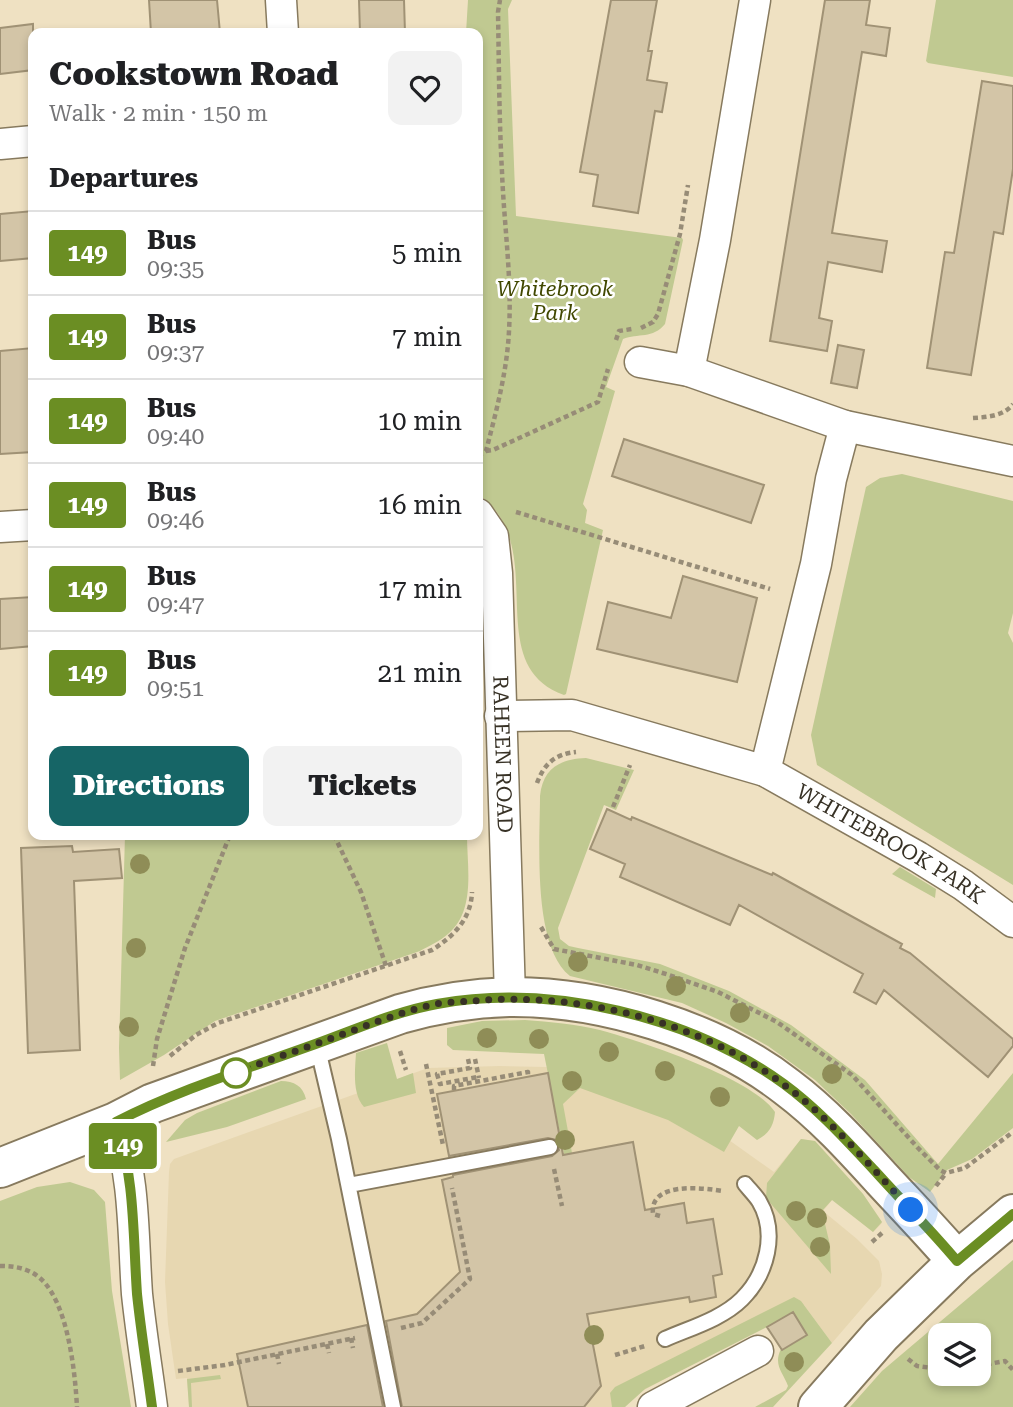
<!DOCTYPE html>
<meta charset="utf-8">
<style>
:root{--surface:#fff;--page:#f2f2f2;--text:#202124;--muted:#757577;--line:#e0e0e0;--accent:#166566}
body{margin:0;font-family:"Roboto Serif",serif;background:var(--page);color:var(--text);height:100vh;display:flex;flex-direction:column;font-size:26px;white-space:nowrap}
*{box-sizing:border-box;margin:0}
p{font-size:23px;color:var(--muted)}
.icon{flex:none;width:38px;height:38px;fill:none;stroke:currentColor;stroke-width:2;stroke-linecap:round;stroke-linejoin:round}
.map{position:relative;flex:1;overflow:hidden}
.details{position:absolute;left:28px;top:28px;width:455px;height:812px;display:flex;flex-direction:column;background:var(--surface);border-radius:14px;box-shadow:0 4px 10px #0003}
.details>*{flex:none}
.badge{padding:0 14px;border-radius:5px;font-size:24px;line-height:46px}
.controls{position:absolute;left:928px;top:1323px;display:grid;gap:14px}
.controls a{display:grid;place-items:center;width:63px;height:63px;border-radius:14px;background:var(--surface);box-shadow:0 4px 10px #0003;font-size:35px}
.you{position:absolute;width:35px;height:35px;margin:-18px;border:5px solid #fff;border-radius:50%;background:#1a73e8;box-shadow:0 0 0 10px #1a73e833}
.map>.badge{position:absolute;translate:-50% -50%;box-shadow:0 0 0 4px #fff}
h2{padding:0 21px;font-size:26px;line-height:63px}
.round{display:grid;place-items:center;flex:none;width:74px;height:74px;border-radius:14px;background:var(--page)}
.headline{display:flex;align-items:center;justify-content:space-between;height:119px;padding:0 21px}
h1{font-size:33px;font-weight:800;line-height:52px}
.cta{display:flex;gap:14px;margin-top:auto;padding:14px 21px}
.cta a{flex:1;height:80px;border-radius:14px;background:var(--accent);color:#fff;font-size:28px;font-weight:800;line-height:80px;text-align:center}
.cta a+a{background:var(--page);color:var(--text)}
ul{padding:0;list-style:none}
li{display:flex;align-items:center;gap:21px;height:84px;padding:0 21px;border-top:2px solid var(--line)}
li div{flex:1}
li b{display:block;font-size:26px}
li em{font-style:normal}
li .badge{min-width:77px;font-weight:700;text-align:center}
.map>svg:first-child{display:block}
.built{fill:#e7d7b1}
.green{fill:#c0c991;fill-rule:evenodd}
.building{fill:#d3c5a7;stroke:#a09275;stroke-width:2}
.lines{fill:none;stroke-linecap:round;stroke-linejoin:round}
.lane-casing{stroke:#877a5e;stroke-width:18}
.street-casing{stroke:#877a5e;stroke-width:33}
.secondary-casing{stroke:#877a5e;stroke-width:42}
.path{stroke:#978c77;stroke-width:4.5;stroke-dasharray:5 3.5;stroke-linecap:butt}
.lane{stroke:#fff;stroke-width:14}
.street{stroke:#fff;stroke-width:30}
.secondary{stroke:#fff;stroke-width:38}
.tree{fill:#8f8d57}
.line-casing{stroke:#fff;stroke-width:16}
.line{stroke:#6b8e23;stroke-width:10}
.walk{stroke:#373125;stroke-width:7;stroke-dasharray:0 12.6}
.stop-dot{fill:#fff;stroke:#6b8e23;stroke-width:3.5}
.labels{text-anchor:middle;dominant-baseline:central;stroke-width:5;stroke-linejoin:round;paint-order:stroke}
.park-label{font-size:21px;font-style:italic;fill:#414800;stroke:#fff}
.street-label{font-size:21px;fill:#373125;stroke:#fff}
</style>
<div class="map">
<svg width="1013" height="1407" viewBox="0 0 1013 1407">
<rect width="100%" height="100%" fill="#efe1c2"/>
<path class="built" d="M500 1066 546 1067 698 1118 774 1172 801 1139 815 1141 863 1194 880 1219 882 1223 873 1232 833 1199 823 1211 857 1239 879 1261 882 1274 881 1286 832 1343 804 1305 612 1407H189L187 1378 176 1379 168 1324 165 1282 169 1172 170 1164 174 1159 428 1068Z"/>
<path class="green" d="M468 0H512L508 9 516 216 682 238 683 240 665 324C653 339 638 333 623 339L606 387 615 391 583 504 587 510 585 523 603 530 566 694 564 695C478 664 553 546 478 494V33H466Z
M936 0H1013V77L928 63 926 61Z
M902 474 1013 501V613L1008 633 1013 643V885L817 765 811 735 866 487 880 478Z
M586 758 634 770 616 810 604 805 558 928 560 939 569 946 578 948 660 964 729 991 791 1025 865 1080 938 1164 1013 1073V1128L972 1159 947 1170 930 1192 909 1177 851 1114 815 1080 768 1046 726 1023 682 1003 570 976C532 946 540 842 540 796 543 768 560 759 586 758Z
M125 835H467C467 867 476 911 448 934 440 941 429 946 420 951L215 1021 164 1055 120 1080 119 1048Z
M900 867 936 889 935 898 892 874Z
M525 1020C550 1022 576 1024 600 1030 640 1041 753 1078 775 1112 774 1125 769 1134 757 1140L739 1126 724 1152 668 1120 580 1088 563 1104 572 1153 564 1154 544 1054 453 1050 447 1045V1028L482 1021Z
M387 1043 397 1079 413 1073 416 1093 364 1107C352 1094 355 1070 356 1053Z
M281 1081C294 1081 303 1086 306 1099L227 1127 166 1142 185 1120 197 1113Z
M801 1139 815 1141 863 1194 882 1222 873 1232 832 1200 822 1211 830 1245 831 1274 766 1198 767 1183Z
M70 1182 94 1190 105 1202 112 1291 131 1407H0V1201L37 1187Z
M1013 1260V1407H850L882 1371ZM940 1335H978V1374H940Z
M794 1297 801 1301 832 1343 773 1407H755L786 1390 788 1386C783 1372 773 1365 781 1349L767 1327 645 1389 625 1407H612L610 1393 615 1387Z
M220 1375 221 1379 191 1383 192 1407H189L187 1379Z"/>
<path class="building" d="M149 0H217L220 33H151Z
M359 0H404L405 33H360Z
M611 0H657L648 51H652L647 80 667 83 662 112 655 111 638 213 593 206 598 175 580 172Z
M825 0H870L866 25 890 28 886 56 862 52 832 233 887 241 882 272 828 262 819 318 832 321 827 351 770 341Z
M33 24V70L0 74V28Z
M982 81 1013 86V169L1003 234 994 232 971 375 927 368 945 252 954 253Z
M33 211V258L0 261V214Z
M838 345 864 350 857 388 831 383Z
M33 348V452L0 454V351Z
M624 439 764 485 751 523 612 476Z
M683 576 757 598 737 682 597 649 608 602 671 618Z
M33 597V646L0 649V599Z
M607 809 631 820 632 817 772 875 773 873 902 944 900 948 910 953 1013 1039V1046L988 1077 884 990 876 1004 854 992 863 974 739 905 730 925 620 877 625 864 590 849Z
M72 846 73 852 119 849 122 878 74 881 80 1050 28 1053 21 848Z
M548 1073 563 1155 633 1142 645 1210 684 1203 687 1223 713 1219 722 1274 713 1276 716 1297 690 1302 689 1297 587 1314 601 1386 584 1407H402L386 1321 417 1314 460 1272 442 1180 453 1177V1175L552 1156 559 1150 557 1140 548 1138 449 1156 437 1094Z
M793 1312 807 1335 782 1350 767 1327Z
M367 1325 383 1407H248L237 1354Z"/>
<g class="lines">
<defs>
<path id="lane" d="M317 1045 339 1139 393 1407
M349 1185 550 1147
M665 1339C690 1328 722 1319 742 1299 767 1274 778 1233 759 1201 755 1195 749 1189 745 1184"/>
<g id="street">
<path d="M281 0 283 33"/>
<path d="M0 144 33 141"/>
<path d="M640 362 689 371 845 426 1013 461"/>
<path d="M689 371 715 240 755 0"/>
<path id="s1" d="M478 514 493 536 497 573 510 997"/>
<path d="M0 527 33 525"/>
<path id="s2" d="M500 716 572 715 765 771 918 857 963 885 1013 922"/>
<path d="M765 771 816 564 831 479 845 426"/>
<path d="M116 1122C135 1177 133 1237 137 1294 141 1332 147 1369 152 1407"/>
<path d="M653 1407 758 1351"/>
</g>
<path id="secondary" d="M0 1168 116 1122 153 1103 400 1014C435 1004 472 998 509 997 601 996 714 1030 787 1087 823 1114 852 1146 882 1179 907 1206 933 1233 957 1261
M818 1407 881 1335 957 1261 1013 1214"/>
</defs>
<use href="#lane" class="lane-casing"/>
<use href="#street" class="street-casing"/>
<use href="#secondary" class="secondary-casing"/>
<path class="path" d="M641 328 653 322 658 314 680 234 688 185
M616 340 619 331 632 329
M973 418C988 417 1004 416 1013 404
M486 451 493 450 598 402 608 369
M478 456 486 451C496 412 507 372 509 331 512 277 504 225 502 172 499 118 499 65 498 12L500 0
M516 512 770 589
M537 783C544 764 555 754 576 752
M613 807 630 765
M334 835 361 892 386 966
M541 927 554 949 637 965 669 975 718 992 777 1022 852 1075 918 1148 940 1170 946 1173 965 1168 1013 1132
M400 1051 406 1070
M170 1056 196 1035 218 1023 432 950C454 936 471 919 472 892
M468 1059 470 1068 437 1074 440 1084 478 1077
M475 1059 479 1078
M426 1064 443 1145
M153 1066 157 1039 185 948 230 835
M454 1090V1086L528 1072V1077
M554 1169 562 1206
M936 1186 946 1173
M660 1216 653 1214C649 1181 703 1188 723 1191
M872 1242 882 1233
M0 1266C14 1266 29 1268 41 1279 68 1304 75 1371 77 1407
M401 1328 422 1323 470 1279 452 1188
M351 1338 353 1348
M327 1344 329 1353
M277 1354 279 1364
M615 1355 645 1346
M908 1359 917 1366 940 1369
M978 1366 1005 1361 1013 1370
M178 1371 225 1365 355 1338"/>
<use href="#lane" class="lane"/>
<use href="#street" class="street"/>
<use href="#secondary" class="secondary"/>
</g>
<g class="tree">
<circle cx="140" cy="864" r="10"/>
<circle cx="136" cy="948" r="10"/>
<circle cx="578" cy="962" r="10"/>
<circle cx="676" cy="986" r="10"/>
<circle cx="740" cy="1013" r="10"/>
<circle cx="129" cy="1027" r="10"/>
<circle cx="487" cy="1038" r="10"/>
<circle cx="539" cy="1039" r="10"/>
<circle cx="609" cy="1052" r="10"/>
<circle cx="665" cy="1071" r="10"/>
<circle cx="832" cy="1074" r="10"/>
<circle cx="572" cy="1081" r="10"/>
<circle cx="720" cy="1097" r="10"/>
<circle cx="565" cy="1140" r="10"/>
<circle cx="796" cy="1211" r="10"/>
<circle cx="817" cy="1218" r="10"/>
<circle cx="820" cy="1247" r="10"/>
<circle cx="594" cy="1335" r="10"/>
<circle cx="794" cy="1362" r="10"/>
</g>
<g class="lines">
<defs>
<path id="line" d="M152 1407C147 1369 141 1332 137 1294 133 1237 135 1177 116 1122 176 1091 243 1070 307 1047 350 1032 393 1012 437 1004 551 983 690 1016 784 1084 818 1109 846 1140 875 1171 902 1201 931 1230 957 1261L1013 1214"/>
</defs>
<use href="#line" class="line-casing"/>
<use href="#line" class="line"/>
<path class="walk" d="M236 1073C270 1059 306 1048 340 1035 372 1024 403 1011 436 1004 448 1002 461 1002 473 1001 577 991 703 1022 787 1087 834 1122 871 1167 911 1210"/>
</g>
<circle class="stop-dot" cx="236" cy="1073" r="14"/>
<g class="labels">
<g class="park-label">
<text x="555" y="289">Whitebrook<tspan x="555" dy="24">Park</tspan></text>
</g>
<g class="street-label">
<text stroke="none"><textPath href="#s1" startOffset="245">RAHEEN ROAD</textPath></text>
<text stroke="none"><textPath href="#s2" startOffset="418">WHITEBROOK PARK</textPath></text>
</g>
</g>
</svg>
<div class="controls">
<a><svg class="icon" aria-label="layers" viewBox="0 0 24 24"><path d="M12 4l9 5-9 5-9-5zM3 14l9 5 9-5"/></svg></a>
</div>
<div class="you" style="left:911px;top:1210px"></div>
<b class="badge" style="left:123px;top:1146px;background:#6b8e23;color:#fff">149</b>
<section class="details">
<div class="headline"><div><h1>Cookstown Road</h1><p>Walk · 2 min · 150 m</p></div><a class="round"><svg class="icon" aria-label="heart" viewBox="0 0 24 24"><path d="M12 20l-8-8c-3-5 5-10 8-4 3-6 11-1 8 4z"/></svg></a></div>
<h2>Departures</h2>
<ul>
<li><span class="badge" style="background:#6b8e23;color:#fff">149</span><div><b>Bus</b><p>09:35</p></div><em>5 min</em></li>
<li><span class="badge" style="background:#6b8e23;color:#fff">149</span><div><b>Bus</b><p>09:37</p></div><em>7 min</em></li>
<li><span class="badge" style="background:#6b8e23;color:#fff">149</span><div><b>Bus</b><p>09:40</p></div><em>10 min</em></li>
<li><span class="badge" style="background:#6b8e23;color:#fff">149</span><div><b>Bus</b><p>09:46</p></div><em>16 min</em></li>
<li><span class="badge" style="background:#6b8e23;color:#fff">149</span><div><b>Bus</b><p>09:47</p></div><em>17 min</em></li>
<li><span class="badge" style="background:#6b8e23;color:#fff">149</span><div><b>Bus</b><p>09:51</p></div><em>21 min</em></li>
</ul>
<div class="cta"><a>Directions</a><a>Tickets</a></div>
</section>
</div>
